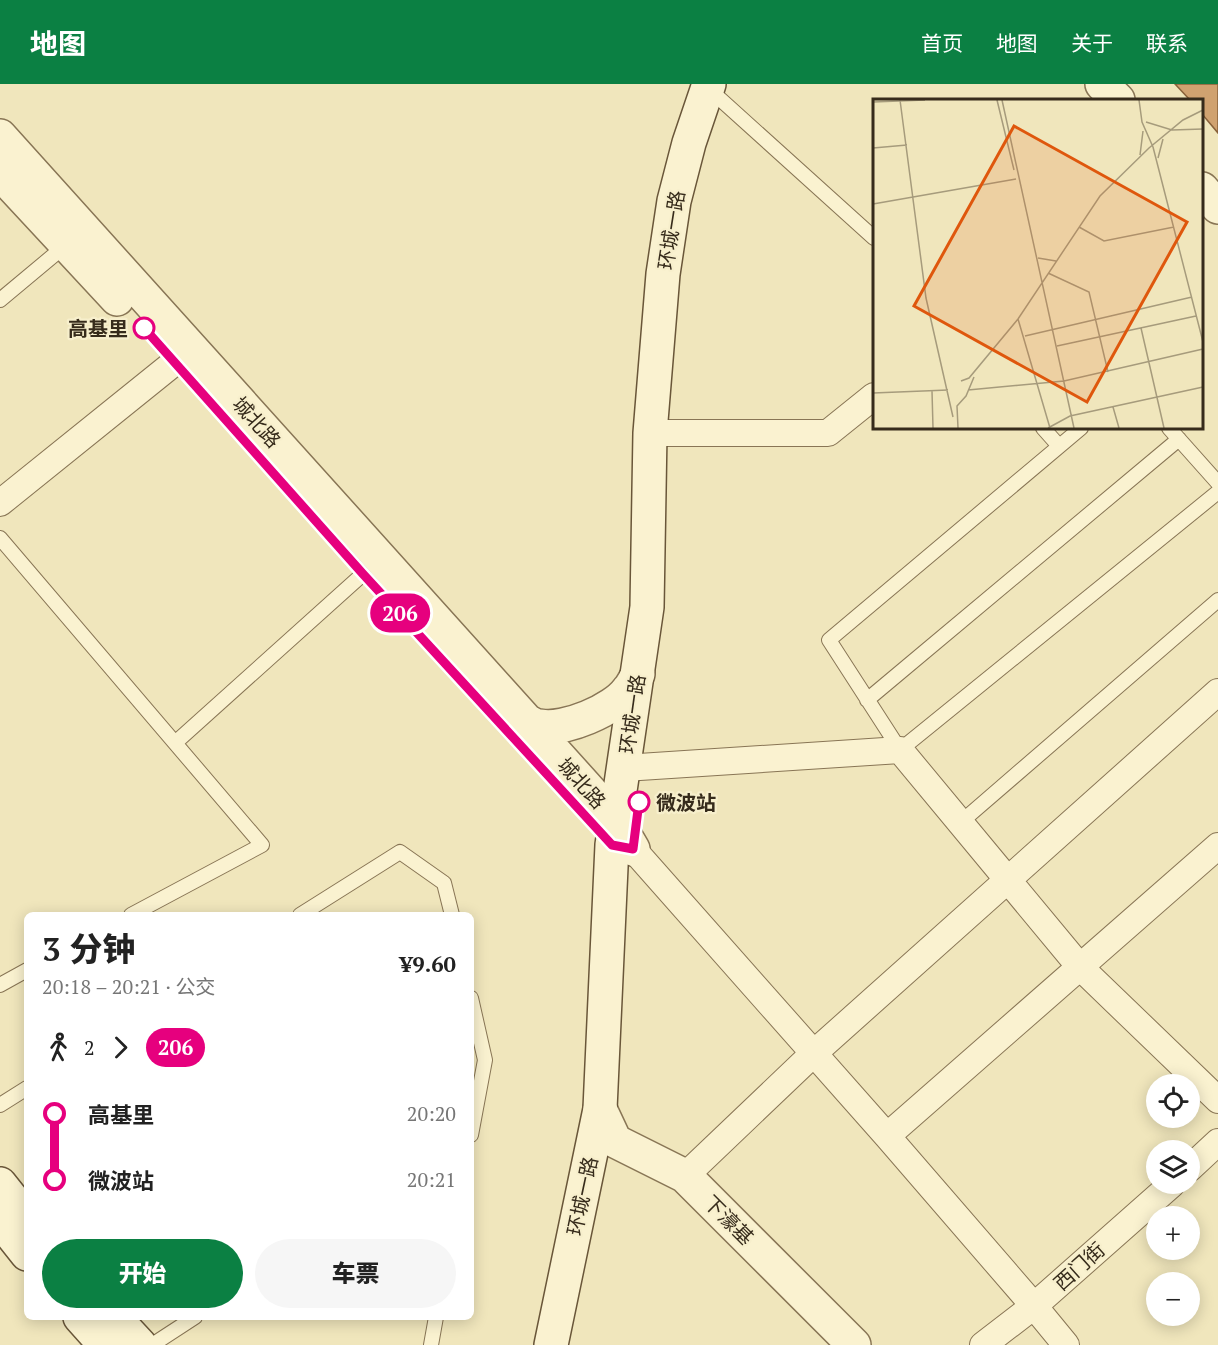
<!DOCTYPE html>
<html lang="zh">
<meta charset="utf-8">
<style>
:root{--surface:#fff;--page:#f6f6f6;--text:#222;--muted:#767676;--accent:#0b8043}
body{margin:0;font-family:"PT Serif","Noto Sans SC",serif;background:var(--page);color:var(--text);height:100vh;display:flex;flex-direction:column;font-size:22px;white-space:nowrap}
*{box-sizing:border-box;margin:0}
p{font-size:20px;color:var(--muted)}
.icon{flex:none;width:33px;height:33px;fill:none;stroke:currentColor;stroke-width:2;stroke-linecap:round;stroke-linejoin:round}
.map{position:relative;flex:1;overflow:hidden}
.side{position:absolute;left:24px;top:828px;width:450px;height:408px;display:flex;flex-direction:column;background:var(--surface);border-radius:9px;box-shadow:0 3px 15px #0003}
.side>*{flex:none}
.badge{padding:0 12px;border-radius:20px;font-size:21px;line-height:39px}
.controls{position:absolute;left:1146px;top:990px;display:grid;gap:12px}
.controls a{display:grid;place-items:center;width:54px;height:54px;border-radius:50%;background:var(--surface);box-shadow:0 3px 15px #0003;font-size:30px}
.map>.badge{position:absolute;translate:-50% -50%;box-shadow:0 0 0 3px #fff}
.legs{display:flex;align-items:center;gap:9px;height:66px;padding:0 18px;font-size:20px}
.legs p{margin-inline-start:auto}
.headline{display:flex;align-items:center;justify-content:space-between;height:102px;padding:0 18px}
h1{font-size:33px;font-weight:800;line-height:45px}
.primary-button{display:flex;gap:12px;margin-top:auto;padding:12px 18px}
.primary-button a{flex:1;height:69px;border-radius:36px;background:var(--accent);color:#fff;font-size:24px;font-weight:800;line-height:69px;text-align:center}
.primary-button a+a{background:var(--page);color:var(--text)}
ul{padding:0 18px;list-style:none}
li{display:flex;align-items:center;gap:21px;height:66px;font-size:22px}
li i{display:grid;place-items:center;width:9px;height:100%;margin:0 8px;background:currentColor}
li i::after{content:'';width:15px;height:15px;margin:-8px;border:4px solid;border-radius:50%;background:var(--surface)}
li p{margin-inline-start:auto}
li:first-child i{background:linear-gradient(#0000 50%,currentColor 0)}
li:last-child i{background:linear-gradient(currentColor 50%,#0000 0)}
header{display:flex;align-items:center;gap:36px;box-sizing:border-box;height:84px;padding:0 30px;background:var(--accent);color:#fff}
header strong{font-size:28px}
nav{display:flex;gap:33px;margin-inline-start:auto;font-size:21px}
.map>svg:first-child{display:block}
.building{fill:#d0a270;stroke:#88613a;stroke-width:1.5}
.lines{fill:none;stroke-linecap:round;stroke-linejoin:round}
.service-casing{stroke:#887555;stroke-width:16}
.minor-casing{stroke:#887555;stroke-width:28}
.tertiary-casing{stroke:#887555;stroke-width:36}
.secondary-casing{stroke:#695639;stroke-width:36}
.service{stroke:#faf2d0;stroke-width:14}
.minor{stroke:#faf2d0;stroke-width:26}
.tertiary{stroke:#faf2d0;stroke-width:33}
.secondary{stroke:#faf2d0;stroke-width:33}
.line-1-casing{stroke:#fff;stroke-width:14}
.line-1{stroke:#e6007e;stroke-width:9}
.stop-1-dot{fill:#fff;stroke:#e6007e;stroke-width:3}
.labels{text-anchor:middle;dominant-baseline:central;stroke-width:4.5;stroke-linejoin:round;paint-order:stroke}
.street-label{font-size:20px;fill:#362b1b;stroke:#f7efcc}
.stop-label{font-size:20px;font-weight:bold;fill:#362b1b;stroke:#f7efcc;text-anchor:end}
.inset-road{fill:none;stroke:#a69b7c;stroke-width:1.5}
.view{fill:#df570d;fill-opacity:0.15;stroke:#df570d;stroke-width:3}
.inset-edge{fill:none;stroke:#362b1b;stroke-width:3}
</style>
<header>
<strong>地图</strong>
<nav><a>首页</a><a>地图</a><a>关于</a><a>联系</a></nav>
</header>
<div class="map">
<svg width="1218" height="1261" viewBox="0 0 1218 1261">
<rect width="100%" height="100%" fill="#f0e6bc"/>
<path class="building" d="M1175 0H1218V49L1202 30V16H1190Z"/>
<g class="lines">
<defs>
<path id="service" d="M709 5 874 154
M0 216 66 161
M1043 344 1059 362
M1081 344 829 556 900 666 1218 408
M1169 344 1218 399
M0 454 262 761 131 831
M867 616 1179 355
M175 659 363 490
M960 739 1218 516
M300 831 400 768 444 799 452 831
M0 901 27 886
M471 914 485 976 471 1051
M0 1021 27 1004
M152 1261 195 1233
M431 1261 436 1233"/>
<path id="minor" d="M650 349H828L874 312
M0 419 175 278
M624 684 900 666 1080 883 1218 1016
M633 765 887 1052 1034 1222 1066 1261
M887 1052 1218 762
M1190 1084 1218 1058
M685 1092 814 969 1218 608
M983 1261 1034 1222 1172 1100"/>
<path id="tertiary" d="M1102 0 1118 16
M0 52 616 736 633 765
M0 89 117 215
M1202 105 1218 123
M527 637C531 639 535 642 540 642 564 647 614 626 628 606 632 602 635 595 638 590
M600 1025 615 1057 685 1092 854 1261"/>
<path id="secondary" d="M0 1100 27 1134
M0 1136 27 1170
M80 1233 105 1261
M114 1233 140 1261
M551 1261 600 1025 612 761 647 523 650 349 663 190 674 117 689 59 709 0"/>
</defs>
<use href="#service" class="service-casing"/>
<use href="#minor" class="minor-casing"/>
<use href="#tertiary" class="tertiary-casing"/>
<use href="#secondary" class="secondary-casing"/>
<use href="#service" class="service"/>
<use href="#minor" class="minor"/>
<use href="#tertiary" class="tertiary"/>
<use href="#secondary" class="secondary"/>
</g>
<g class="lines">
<defs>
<path id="line-1" d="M144 244 363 490 612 761 633 765 639 718"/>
</defs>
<use href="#line-1" class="line-1-casing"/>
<use href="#line-1" class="line-1"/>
</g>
<g class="stop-1-dot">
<circle cx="144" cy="244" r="10"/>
<circle cx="639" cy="718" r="10"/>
</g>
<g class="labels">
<g class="street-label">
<text transform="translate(671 146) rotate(-81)">环城一路</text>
<text transform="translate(257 338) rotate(48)">城北路</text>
<text transform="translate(632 630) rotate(-82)">环城一路</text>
<text transform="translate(582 699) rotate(48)">城北路</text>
<text transform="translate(582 1112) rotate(-78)">环城一路</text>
<text transform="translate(729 1136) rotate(45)">下濠基</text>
<text transform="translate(1079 1182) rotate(-42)">西门街</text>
</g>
<g class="stop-label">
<text x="128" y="244">高基里</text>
<text x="656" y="718" text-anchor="start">微波站</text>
</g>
</g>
<g transform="translate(873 15)">
<rect width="330" height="330" fill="#f0e6bc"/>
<path class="inset-road" d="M27 1 53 199 80 318M124 1 141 71M129 1 201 329M266 1 269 23 280 48M0 3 52 1M273 23 299 31 330 30M280 48 330 243M0 49 34 46M267 56 270 32M285 59 290 40M0 105 143 80M206 128 231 142 301 128M165 159 183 162M175 174 216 193 235 273M145 220 177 329M268 229 291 329M152 237 319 198M184 247 323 217M88 282 96 279 145 220 227 97 276 49 310 21 330 11M95 291 191 282 330 250M59 292 60 329M0 294 75 291M240 308 246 329M85 329 84 307 93 297 101 278M175 329 197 317 330 288"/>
<path class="view" d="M141 27 314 123 214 303 41 207Z"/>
<rect width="330" height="330" class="inset-edge"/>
</g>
</svg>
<div class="controls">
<a><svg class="icon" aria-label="locate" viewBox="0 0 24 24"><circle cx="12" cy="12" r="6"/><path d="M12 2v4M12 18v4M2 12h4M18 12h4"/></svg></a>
<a><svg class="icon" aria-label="layers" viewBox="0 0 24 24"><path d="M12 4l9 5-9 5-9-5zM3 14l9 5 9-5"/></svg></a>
<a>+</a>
<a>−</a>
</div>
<b class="badge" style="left:400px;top:529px;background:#e6007e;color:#fff">206</b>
<section class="side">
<div class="headline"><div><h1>3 分钟</h1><p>20:18 – 20:21 · 公交</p></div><b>¥9.60</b></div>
<div class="legs"><svg class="icon" aria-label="walk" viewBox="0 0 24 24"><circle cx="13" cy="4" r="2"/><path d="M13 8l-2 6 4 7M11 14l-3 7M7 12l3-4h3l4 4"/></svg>2<svg class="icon" aria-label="forward" viewBox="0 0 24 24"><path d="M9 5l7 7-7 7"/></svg><b class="badge" style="background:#e6007e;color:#fff">206</b></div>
<ul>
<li><i style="color:#e6007e"></i><b>高基里</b><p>20:20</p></li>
<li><i style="color:#e6007e"></i><b>微波站</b><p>20:21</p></li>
</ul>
<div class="primary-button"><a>开始</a><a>车票</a></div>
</section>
</div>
